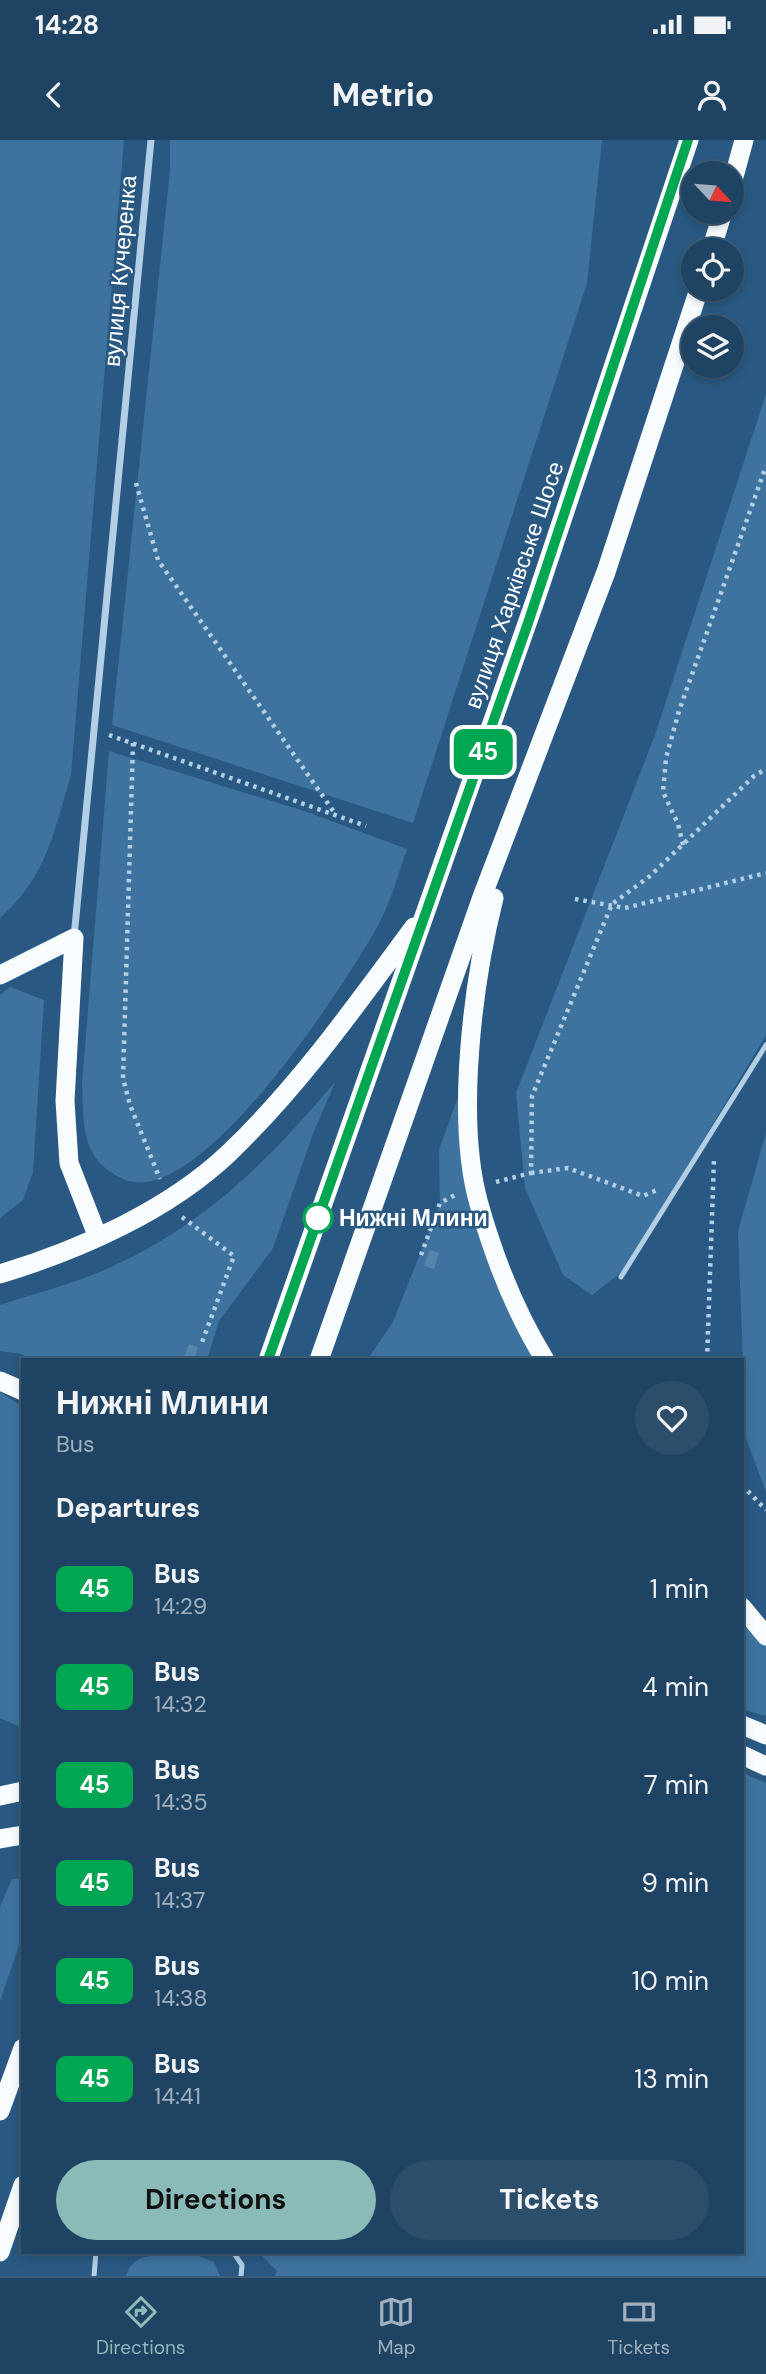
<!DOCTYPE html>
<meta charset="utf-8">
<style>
:root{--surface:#1f4362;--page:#2c4e6b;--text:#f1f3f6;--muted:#a1b0be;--line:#3c5c77;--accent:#8bbbb9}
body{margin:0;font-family:"DM Sans",sans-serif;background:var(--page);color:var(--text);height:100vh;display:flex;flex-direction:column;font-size:26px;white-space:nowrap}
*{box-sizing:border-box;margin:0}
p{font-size:23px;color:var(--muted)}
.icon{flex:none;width:38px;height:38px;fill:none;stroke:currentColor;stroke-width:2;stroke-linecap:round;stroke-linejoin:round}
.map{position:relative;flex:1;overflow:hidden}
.drawer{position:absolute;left:21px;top:1218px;width:723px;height:896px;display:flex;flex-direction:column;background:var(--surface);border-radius:0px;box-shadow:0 4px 10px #0003,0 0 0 2px var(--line)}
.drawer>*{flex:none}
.badge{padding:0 14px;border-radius:10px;font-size:24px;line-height:46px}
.needle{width:46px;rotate:116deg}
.buttons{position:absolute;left:681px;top:21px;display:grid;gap:14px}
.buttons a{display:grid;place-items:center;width:63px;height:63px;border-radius:50%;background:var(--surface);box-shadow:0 4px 10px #0003,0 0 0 2px var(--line);font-size:35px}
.map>.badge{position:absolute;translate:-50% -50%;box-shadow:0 0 0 4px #fff}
h2{padding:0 35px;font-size:26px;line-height:63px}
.round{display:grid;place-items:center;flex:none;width:74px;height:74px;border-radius:37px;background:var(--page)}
.head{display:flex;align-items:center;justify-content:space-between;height:119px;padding:0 35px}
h1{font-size:33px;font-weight:700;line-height:52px}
.cta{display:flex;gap:14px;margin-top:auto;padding:14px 35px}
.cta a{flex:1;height:80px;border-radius:42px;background:var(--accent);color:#111;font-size:28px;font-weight:700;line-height:80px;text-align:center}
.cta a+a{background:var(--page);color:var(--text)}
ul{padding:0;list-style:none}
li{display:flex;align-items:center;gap:21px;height:98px;padding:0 35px}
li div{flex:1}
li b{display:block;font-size:26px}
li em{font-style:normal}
li .badge{min-width:77px;font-weight:700;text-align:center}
.status{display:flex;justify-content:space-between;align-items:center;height:49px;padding:0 35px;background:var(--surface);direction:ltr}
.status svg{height:19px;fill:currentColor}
header{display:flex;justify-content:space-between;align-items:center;height:91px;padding:0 35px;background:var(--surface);font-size:32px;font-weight:700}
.tab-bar{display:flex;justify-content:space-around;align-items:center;height:98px;border-top:2px solid var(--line);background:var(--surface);font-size:19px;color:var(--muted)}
.tab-bar a{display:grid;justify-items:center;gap:4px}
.tab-bar .on{color:var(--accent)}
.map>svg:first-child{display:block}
.green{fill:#3e739f}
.building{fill:#5585ac}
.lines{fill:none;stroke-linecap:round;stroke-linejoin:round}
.path{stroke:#b2cfe6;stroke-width:4.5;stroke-dasharray:3.5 5;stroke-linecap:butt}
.service{stroke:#b2cfe6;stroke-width:5}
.minor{stroke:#b2cfe6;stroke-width:7}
.trunk{stroke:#f9fcfe;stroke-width:19}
.line-casing{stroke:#fff;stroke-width:16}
.line{stroke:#00a651;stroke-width:10}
.stop-dot{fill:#fff;stroke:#00a651;stroke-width:3.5}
.labels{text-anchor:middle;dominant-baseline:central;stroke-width:5;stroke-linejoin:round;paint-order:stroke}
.street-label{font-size:23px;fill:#fff;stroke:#295982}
.stop-label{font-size:23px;font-weight:bold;fill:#fff;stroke:#295982;text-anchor:start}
</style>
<div class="status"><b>14:28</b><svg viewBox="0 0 49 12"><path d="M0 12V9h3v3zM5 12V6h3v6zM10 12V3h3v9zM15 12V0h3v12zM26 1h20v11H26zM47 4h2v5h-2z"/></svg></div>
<header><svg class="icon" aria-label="back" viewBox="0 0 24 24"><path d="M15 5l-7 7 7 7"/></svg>Metrio<svg class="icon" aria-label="person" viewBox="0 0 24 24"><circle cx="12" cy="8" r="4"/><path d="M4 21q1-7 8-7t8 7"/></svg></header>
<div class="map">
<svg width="766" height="2136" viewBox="0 0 766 2136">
<rect width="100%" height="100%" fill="#295982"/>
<path class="green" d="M0 0H124L71 635C53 693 48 735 0 778Z
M170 0H602L587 143 413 683 112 585 170 30Z
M766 254V895L627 1128 592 1155 563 1135 525 1048 516 953 655 595Z
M109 611 304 671 407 709C398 735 390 765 376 789 345 844 198 1073 123 1039 80 1019 84 986 82 944Z
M10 847 44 860 33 1032 23 1060 0 1078V855Z
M335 942 313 994 273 1108 219 1181 207 1220H33L21 1214 0 1211V1165C37 1153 76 1143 111 1127 206 1084 269 1020 335 942Z
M458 957 463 1015 539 1220H367L393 1182 440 1064 439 1010Z
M766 993V1352L746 1298 738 1091Z
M0 1252 23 1267V1588L0 1578Z
M742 1476 766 1504V1576L742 1569Z
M742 1633 766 1643V2136H275L277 2131 258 2112H742Z
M23 1738V1794L0 1861V1767L12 1739Z
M175 2115H196L214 2122 220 2136H126C133 2113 154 2115 175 2115Z"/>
<path class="building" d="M430 1110 439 1113 434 1129 424 1126Z
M189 1204 198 1207 194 1220H183Z"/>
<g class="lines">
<path class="path" d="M136 343 158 420 336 675
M109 595 366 686
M133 603 123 938 130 965 160 1039
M683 705 678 684 663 652 666 618 679 571 766 326
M575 759 625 768 766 733
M531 1033 568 1028 643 1056 657 1050
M496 1042 531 1033 532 956 612 764 650 736 754 636 766 629
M182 1077 234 1116 201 1205
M421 1115 440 1063 455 1055
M707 1220 714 1019
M742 1345 766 1370"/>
<path class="service" d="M621 1137 766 905
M233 2112 242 2125 241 2136
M94 2136 96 2112"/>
<path class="minor" d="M74 797 151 0"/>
<path class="trunk" d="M732 44 744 0
M711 110 723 72
M494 758C473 842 455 980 479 1064 494 1117 516 1173 545 1220
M0 835 74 798 65 961 69 1023 97 1095
M0 1134C79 1110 168 1071 229 1013 299 946 357 864 414 787
M268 1220 536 458 689 0
M319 1220 482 757 606 432 699 149
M0 1241 23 1251
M742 1467 766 1496
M742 1585 766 1595
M742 1615 766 1626
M0 1656 23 1651
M0 1699 23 1695
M0 1971 23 1908
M0 2112 23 2045"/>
</g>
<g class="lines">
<defs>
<path id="line" d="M268 1220 528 483 688 0"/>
</defs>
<use href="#line" class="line-casing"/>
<use href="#line" class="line"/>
</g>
<circle class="stop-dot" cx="318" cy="1078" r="14"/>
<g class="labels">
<g class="street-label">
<text transform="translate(120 131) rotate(-85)">вулиця Кучеренка</text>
<text transform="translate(514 445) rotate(-71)">вулиця Харківське Шосе</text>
</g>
<g class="stop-label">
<text x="339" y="1078">Нижні Млини</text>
</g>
</g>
</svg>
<div class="buttons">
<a><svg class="needle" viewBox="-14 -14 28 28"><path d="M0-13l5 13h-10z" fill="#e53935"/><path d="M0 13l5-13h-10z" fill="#a1b0be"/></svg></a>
<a><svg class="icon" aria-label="locate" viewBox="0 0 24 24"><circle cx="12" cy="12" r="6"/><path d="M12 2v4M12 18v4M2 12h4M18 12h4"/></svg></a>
<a><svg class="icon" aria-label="layers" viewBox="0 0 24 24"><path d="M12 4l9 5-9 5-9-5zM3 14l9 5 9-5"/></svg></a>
</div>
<b class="badge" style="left:483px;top:612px;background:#00a651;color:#fff">45</b>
<section class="drawer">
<div class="head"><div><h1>Нижні Млини</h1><p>Bus</p></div><a class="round"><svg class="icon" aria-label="heart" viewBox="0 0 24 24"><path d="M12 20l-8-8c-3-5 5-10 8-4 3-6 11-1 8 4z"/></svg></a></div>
<h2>Departures</h2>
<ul>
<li><span class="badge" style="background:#00a651;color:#fff">45</span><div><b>Bus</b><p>14:29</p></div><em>1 min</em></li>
<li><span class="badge" style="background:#00a651;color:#fff">45</span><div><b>Bus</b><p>14:32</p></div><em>4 min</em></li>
<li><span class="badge" style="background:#00a651;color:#fff">45</span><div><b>Bus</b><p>14:35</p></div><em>7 min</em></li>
<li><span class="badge" style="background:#00a651;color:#fff">45</span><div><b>Bus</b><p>14:37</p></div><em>9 min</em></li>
<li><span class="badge" style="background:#00a651;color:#fff">45</span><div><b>Bus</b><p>14:38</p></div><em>10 min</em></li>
<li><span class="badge" style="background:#00a651;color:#fff">45</span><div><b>Bus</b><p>14:41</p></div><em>13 min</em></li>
</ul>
<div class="cta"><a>Directions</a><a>Tickets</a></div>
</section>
</div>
<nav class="tab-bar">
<a class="on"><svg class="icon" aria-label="directions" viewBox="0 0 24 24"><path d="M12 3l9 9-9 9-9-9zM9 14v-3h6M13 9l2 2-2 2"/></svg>Directions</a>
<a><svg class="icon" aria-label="map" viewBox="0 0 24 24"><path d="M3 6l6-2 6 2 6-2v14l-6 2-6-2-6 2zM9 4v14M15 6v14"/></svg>Map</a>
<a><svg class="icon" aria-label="tickets" viewBox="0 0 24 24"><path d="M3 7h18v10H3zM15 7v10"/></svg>Tickets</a>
</nav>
